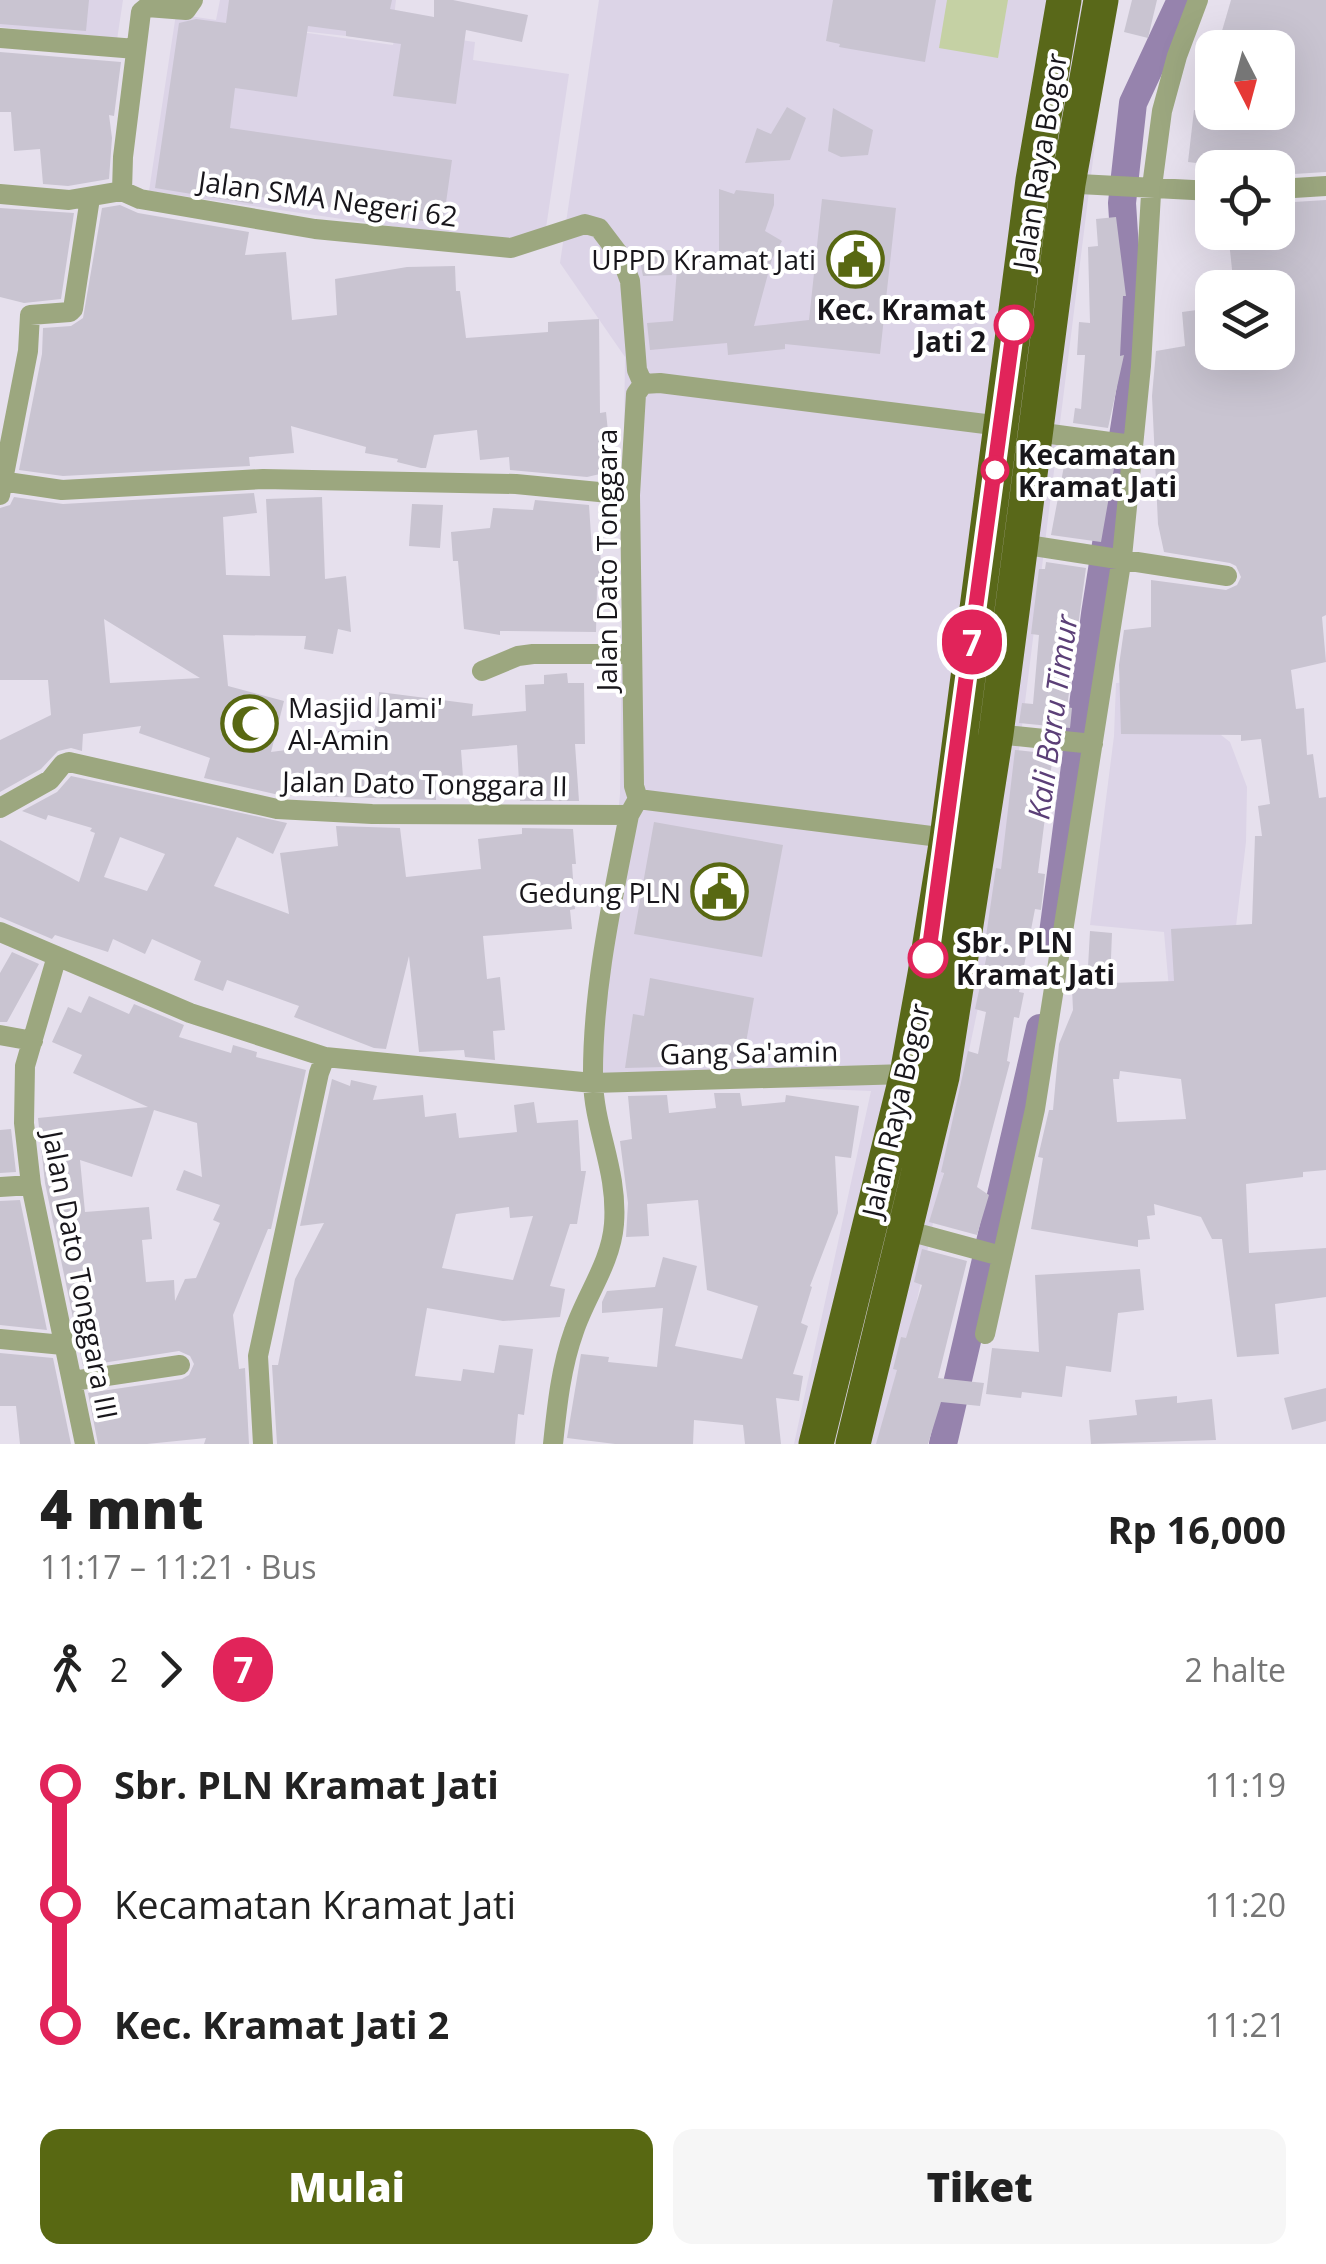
<!DOCTYPE html>
<html lang="id">
<meta charset="utf-8">
<style>
:root{--surface:#fff;--page:#f6f6f6;--text:#222;--muted:#767676;--accent:#586812}
body{margin:0;font-family:"Open Sans",sans-serif;background:var(--page);color:var(--text);height:100vh;display:flex;flex-direction:column;font-size:38px;white-space:nowrap}
*{box-sizing:border-box;margin:0}
p{font-size:32px;color:var(--muted)}
.icon{flex:none;width:55px;height:55px;fill:none;stroke:currentColor;stroke-width:2;stroke-linecap:round;stroke-linejoin:round}
.map{position:relative;height:1444px;overflow:hidden}
.drawer{display:flex;flex-direction:column;background:var(--surface);flex:1}
.drawer>*{flex:none}
.badge{padding:0 20px;border-radius:32px;font-size:35px;line-height:65px}
.needle{width:65px;rotate:174deg}
.controls{position:absolute;left:1195px;top:30px;display:grid;gap:20px}
.controls a{display:grid;place-items:center;width:100px;height:100px;border-radius:20px;background:var(--surface);box-shadow:0 10px 40px #0002;font-size:50px}
.map>.badge{position:absolute;translate:-50% -50%;box-shadow:0 0 0 5px #fff}
.legs{display:flex;align-items:center;gap:15px;height:110px;padding:0 40px;font-size:32px}
.legs p{margin-inline-start:auto}
.head{display:flex;align-items:center;justify-content:space-between;height:170px;padding:0 40px}
h1{font-size:55px;font-weight:800;line-height:75px}
.cta{display:flex;gap:20px;margin-top:auto;padding:20px 40px}
.cta a{flex:1;height:115px;border-radius:20px;background:var(--accent);color:#fff;font-size:40px;font-weight:800;line-height:115px;text-align:center}
.cta a+a{background:var(--page);color:var(--text)}
ul{padding:0 40px;list-style:none}
li{display:flex;align-items:center;gap:35px;height:120px;font-size:38px}
li i{display:grid;place-items:center;width:15px;height:100%;margin:0 12px;background:currentColor}
li i::after{content:'';width:25px;height:25px;margin:-12px;border:8px solid;border-radius:50%;background:var(--surface)}
li p{margin-inline-start:auto}
li:first-child i{background:linear-gradient(#0000 50%,currentColor 0)}
li:last-child i{background:linear-gradient(currentColor 50%,#0000 0)}
.map>svg:first-child{display:block}
.built{fill:#dcd4e7}
.green{fill:#c5d1a4}
.lines{fill:none;stroke-linecap:round;stroke-linejoin:round}
.canal{stroke:#9683ad;stroke-width:28}
.building{fill:#c9c4d1;fill-rule:evenodd}
.minor{stroke:#9ca77f;stroke-width:20}
.trunk{stroke:#596819;stroke-width:35}
.line-1-casing{stroke:#fff;stroke-width:22}
.line-1{stroke:#e1245a;stroke-width:15}
.stop-1-dot{fill:#fff;stroke:#e1245a;stroke-width:5}
.labels{text-anchor:middle;dominant-baseline:central;stroke-width:8;stroke-linejoin:round;paint-order:stroke}
.street-label{font-size:28px;fill:#18161b;stroke:#fff}
.poi-label{font-size:28px;fill:#18161b;stroke:#fff;text-anchor:end}
.stop-label{font-size:28px;font-weight:bold;fill:#18161b;stroke:#fff;text-anchor:start}
.water-label{font-size:30px;font-style:italic;fill:#5b3f77;stroke:#fff}
</style>
<div class="map">
<svg width="1326" height="1444" viewBox="0 0 1326 1444">
<rect width="100%" height="100%" fill="#e6e0ed"/>
<path class="built" d="M0 0H123L117 40 0 27Z
M220 0H396L391 41 265 27 393 45 396 31 475 42 473 60 569 74 543 248 149 191 176 14 216 20Z
M599 0H1113L1000 902 887 1444H794L871 1091 593 1080 620 794 625 357 560 263Z
M1152 681 1230 742 1247 787 1246 842 1236 926 1171 1012 1164 932 1090 925 1114 736 1116 683Z"/>
<path class="green" d="M947 0H1008L998 58 939 48Z"/>
<g class="lines">
<path class="canal" d="M1052 941 1095 614 1133 373 1122 203 1133 103 1181 0
M943 1444 1040 1028"/>
</g>
<path class="building" d="M0 0H89L86 31 0 24Z
M229 0H392L390 9 434 17V0H453L528 15 522 42 466 30 456 104 393 96 401 44 346 36V31L308 26 297 97 235 88 230 128 452 160 443 224 254 196 253 204 155 188 179 23 196 19 226 23Z
M833 0H936L925 62 839 47 840 44 826 41Z
M1132 0H1157L1148 38 1124 32Z
M1231 0H1326V172L1278 175V168H1236L1188 162 1194 110 1254 117V112H1278V109L1295 108 1293 48H1217Z
M0 52 121 62 114 116 109 115 112 138 109 179 68 186 43 184 40 149 14 151 11 112H0Z
M787 107 806 118 790 160 745 163 757 128 771 134Z
M833 108 873 130 868 155 841 157 828 151Z
M719 189 734 194 736 190 774 194V205L765 231 782 241 772 259 754 326 809 320 822 199 896 208 880 354 785 344V349L728 355 727 343 650 350 647 323 673 321 678 255 719 252Z
M1326 200V615L1322 617 1326 662 1291 670 1296 709 1304 708 1307 755 1313 754 1319 798 1326 797V1170L1303 1172V1177L1246 1184 1249 1253 1326 1248V1297L1275 1304 1279 1354 1237 1357 1222 1239H1212L1201 1217 1154 1204 1155 1215 1147 1216 1150 1239 1138 1240V1247L1031 1229 1043 1158 1038 1157 1049 1110H1053L1059 1044 1073 1010 1071 967H1088L1090 931 1112 933 1110 983 1174 981 1171 929 1252 924 1255 836H1262L1258 806 1270 804 1261 739 1241 741V735L1121 734 1119 665 1124 630 1151 627V580L1226 590 1237 585 1241 577 1236 566 1230 563 1164 552 1158 524 1152 396 1156 351 1185 346 1182 312 1212 308V352H1278V288H1234L1228 232H1278V203ZM1120 1071 1181 1079 1186 1119 1117 1122 1113 1079H1119Z
M120 205 138 213 249 232 245 255 286 252 292 320 337 315 335 279 407 267 455 266 456 291H460L466 338 548 332V322L599 319 600 413 606 412 609 441H604L606 460H599L600 474 587 477 510 470 509 457 480 460 477 430 434 435 426 468H421L397 462 398 459 365 453 366 447 291 426 294 453 249 457 250 466 63 476 19 470 42 354 43 328 71 326 83 318 102 208Z
M0 208 74 213 61 299 24 303 0 297Z
M1116 217 1126 296H1123L1120 356 1124 355 1108 428 1073 423 1075 408 1081 409 1085 355H1077L1079 322 1090 323 1088 247 1098 246 1096 219Z
M671 250 672 275 643 276 638 251Z
M1067 450 1116 457 1101 542 1051 535Z
M254 493 257 513 223 517 226 575 270 576 266 499 322 497 325 579 346 576 351 632 338 629 333 654 304 649 306 636 223 635 228 686 284 701 271 752 338 743V731L375 729 379 692 473 704 472 716 526 711 525 685 544 684V675L567 673 568 683H584L585 744H575L579 801H520L517 745 461 750 463 777 436 779V800L279 795 204 778 210 758 139 733 141 726 83 734 82 751 71 748 58 751 41 769 0 792V740L51 715 48 680H0V508L10 505 14 497 63 504ZM104 619 200 678 110 683Z
M535 500 589 505 592 551 600 550 603 586 597 587 596 632 500 631V635L464 629 458 561H453L451 532 490 528 493 508 533 510Z
M412 504 443 505 440 548 409 546Z
M1046 562 1086 568 1067 707 1072 708 1070 728 1019 723 1022 703 1033 704 1039 635 1031 634 1039 569H1045Z
M1015 750 1053 754 1038 873 1045 874 1041 910 1035 909 1019 992 1024 993 1019 1018 1014 1017 1007 1061 1010 1062 977 1187 989 1195 977 1235 929 1222 944 1173 941 1172 968 1051 978 1054 986 1012 975 1009 988 950H984L996 868 1001 869Z
M71 776 287 823 273 854 237 837 214 886 289 914 280 853 338 846 336 826 400 828 406 877 481 869 478 839 522 834V828L573 829 576 864H572L575 909 570 910 572 929 483 936 487 979 500 977 505 1030 493 1031 495 1060 465 1057 464 1050 419 1052 409 956 386 1049 374 1048 294 1017 299 1006 227 980 223 991 194 980 201 961 152 939 145 954 113 939 108 952 55 935 52 939 0 917V840L79 882 95 833 90 831 92 828 48 815 46 820 22 811 57 792ZM120 837 165 854 147 891 104 877Z
M654 822 783 845 762 957 634 934Z
M12 952 39 964 7 1022H0V973Z
M650 978 754 998 742 1065 705 1066 664 1058V1067L625 1068 633 1014 644 1016Z
M89 996 129 1014 134 1004 184 1025 179 1037 231 1053 233 1045 257 1052 256 1057 306 1070 271 1229H268L233 1315 239 1369 245 1368 249 1444H204L206 1438 147 1444H98L88 1393 182 1379 189 1375 194 1364 190 1356 179 1351 83 1366 45 1183 38 1118 148 1107 73 1073 82 1055 52 1042 68 1007 81 1013ZM154 1110 197 1123 202 1177 184 1170 176 1190 220 1205 213 1220 220 1223 196 1278 185 1279 175 1301 174 1280 146 1282 142 1240 152 1239 149 1207 85 1212 80 1160 132 1177Z
M332 1079 350 1086 351 1080 377 1086 373 1100 423 1095 425 1117 456 1113 459 1138 517 1132 514 1105 534 1102 537 1123 578 1120 581 1171H586L577 1224H570L550 1286 565 1289 560 1317 503 1321 427 1308 415 1376 461 1381 463 1369 494 1373 499 1345 533 1349 524 1415 518 1414 515 1444H277L272 1365H278L295 1279 324 1223 300 1226ZM509 1207 510 1218 533 1216 513 1280 442 1268 456 1214Z
M714 1093H740L742 1106 785 1102 786 1095 859 1106 851 1158 835 1156 838 1213 810 1286 812 1287 801 1323 808 1326 793 1374 803 1376 799 1401 776 1398 781 1444H745L743 1425 694 1420 693 1444H615L567 1438 581 1354 609 1357 608 1362 657 1367 663 1308 602 1313V1302L607 1291 655 1287 663 1257 697 1266 675 1346 742 1359 758 1306 707 1290 698 1200 647 1204 649 1236 626 1237 628 1203 620 1141 632 1139 628 1096 667 1095 669 1113 716 1108Z
M11 1129 16 1172 0 1173V1130Z
M20 1200 47 1330 0 1325V1201Z
M922 1249 967 1261 938 1378 984 1383 980 1406 941 1402 928 1444H876L897 1370 893 1369 901 1337 906 1338 922 1285 914 1282Z
M1140 1269 1144 1310 1118 1313 1111 1372 1066 1366 1062 1397 1022 1392 1021 1398 986 1394 992 1348 1039 1352 1035 1275Z
M0 1353 53 1358 71 1444H20L16 1406H0Z
M1326 1388V1421L1292 1430 1284 1398Z
M1177 1396V1403L1212 1399 1216 1440 1091 1444 1089 1420 1137 1415 1135 1400Z"/>
<g class="lines">
<path class="minor" d="M193 0 186 10 147 7 141 12 123 157 122 191 140 199 315 229 511 248 585 224 599 228 621 257 630 281 637 370 643 384
M0 38 136 49
M1060 183 1212 191
M1278 189 1326 186
M0 194 69 200 122 191
M643 384 660 383 1001 426
M1036 432 1132 445
M0 481 62 490 263 479 516 484 630 495
M0 495 28 351 30 315 70 312 73 309 90 198
M1021 544 1227 576
M482 671 518 656 533 654H631
M996 734 1093 744
M638 799 947 838
M0 808 50 780 63 764 69 762 277 809 372 814 629 815
M0 932 190 1013 325 1057 593 1083 907 1074
M57 956 25 1066 24 1123 31 1185 85 1444
M0 1035 33 1041
M0 1187 31 1185
M905 1230 1001 1256
M985 1334 1035 1109 1122 557 1141 366 1151 194 1162 111 1177 56 1198 0
M0 1339 63 1345
M73 1381 180 1365
M263 1444 258 1356 319 1073 325 1057
M553 1444C557 1406 561 1367 574 1331 586 1295 611 1263 614 1224 618 1170 594 1129 593 1080 592 991 612 902 629 815L638 799 634 786 630 495 636 394 643 384"/>
<path class="trunk" d="M816 1444 907 1074 925 974 947 838 1033 180 1064 0
M853 1444 942 1077 996 734 1068 184 1101 0"/>
</g>
<g class="lines">
<defs>
<path id="line-1" d="M928 958 1014 325"/>
</defs>
<use href="#line-1" class="line-1-casing"/>
<use href="#line-1" class="line-1"/>
</g>
<defs>
<symbol id="civic-ring" viewBox="-11 -11 22 22"><circle r="9.5" fill="#fff" stroke="#586812" stroke-width="1.5"/><path d="M-.6-6.5H3V-4.5H.6V-3L4-1V1h2V6H-6V1h2V-1L-.6-3ZM-1.2 2.5V6h2.4V2.5Z" fill="#586812"/></symbol>
<symbol id="mosque-ring" viewBox="-11 -11 22 22"><circle r="9.5" fill="#fff" stroke="#586812" stroke-width="1.5"/><path d="M3.5-4.9A6 6 0 1 0 3.5 4.9A5 5 0 1 1 3.5-4.9Z" fill="#586812"/></symbol>
</defs>
<g fill-rule="evenodd">
<use href="#civic-ring" x="824" y="228" width="63" height="63"/>
<use href="#mosque-ring" x="218" y="692" width="63" height="63"/>
<use href="#civic-ring" x="688" y="860" width="63" height="63"/>
</g>
<g class="stop-1-dot">
<circle cx="1014" cy="325" r="18"/>
<circle cx="995" cy="470" r="12"/>
<circle cx="928" cy="958" r="18"/>
</g>
<g class="labels">
<g class="street-label">
<text transform="translate(1039 161) rotate(-81)">Jalan Raya Bogor</text>
<text transform="translate(328 198) rotate(8)">Jalan SMA Negeri 62</text>
<text transform="translate(606 560) rotate(-90)">Jalan Dato Tonggara</text>
<text transform="translate(425 783) rotate(1)">Jalan Dato Tonggara II</text>
<text transform="translate(749 1052) rotate(-1)">Gang Sa'amin</text>
<text transform="translate(895 1110) rotate(-77)">Jalan Raya Bogor</text>
<text transform="translate(81 1275) rotate(79)">Jalan Dato Tonggara III</text>
</g>
<g class="poi-label">
<text x="816" y="259">UPPD Kramat Jati</text>
<text x="288" y="707" text-anchor="start">Masjid Jami'<tspan x="288" dy="32">Al-Amin</tspan></text>
<text x="681" y="892">Gedung PLN</text>
</g>
<g class="stop-label">
<text x="986" y="309" text-anchor="end">Kec. Kramat<tspan x="986" dy="32">Jati 2</tspan></text>
<text x="1018" y="454">Kecamatan<tspan x="1018" dy="32">Kramat Jati</tspan></text>
<text x="956" y="942">Sbr. PLN<tspan x="956" dy="32">Kramat Jati</tspan></text>
</g>
<g class="water-label">
<text transform="translate(1052 717) rotate(-82)">Kali Baru Timur</text>
</g>
</g>
</svg>
<div class="controls">
<a><svg class="needle" viewBox="-14 -14 28 28"><path d="M0-13l5 13h-10z" fill="#e53935"/><path d="M0 13l5-13h-10z" fill="#767676"/></svg></a>
<a><svg class="icon" aria-label="locate" viewBox="0 0 24 24"><circle cx="12" cy="12" r="6"/><path d="M12 2v4M12 18v4M2 12h4M18 12h4"/></svg></a>
<a><svg class="icon" aria-label="layers" viewBox="0 0 24 24"><path d="M12 4l9 5-9 5-9-5zM3 14l9 5 9-5"/></svg></a>
</div>
<b class="badge" style="left:972px;top:642px;background:#e1245a;color:#fff">7</b>
</div>
<section class="drawer">
<div class="head"><div><h1>4 mnt</h1><p>11:17 – 11:21 · Bus</p></div><b>Rp 16,000</b></div>
<div class="legs"><svg class="icon" aria-label="walk" viewBox="0 0 24 24"><circle cx="13" cy="4" r="2"/><path d="M13 8l-2 6 4 7M11 14l-3 7M7 12l3-4h3l4 4"/></svg>2<svg class="icon" aria-label="forward" viewBox="0 0 24 24"><path d="M9 5l7 7-7 7"/></svg><b class="badge" style="background:#e1245a;color:#fff">7</b><p>2 halte</p></div>
<ul>
<li><i style="color:#e1245a"></i><b>Sbr. PLN Kramat Jati</b><p>11:19</p></li>
<li><i style="color:#e1245a"></i><span>Kecamatan Kramat Jati</span><p>11:20</p></li>
<li><i style="color:#e1245a"></i><b>Kec. Kramat Jati 2</b><p>11:21</p></li>
</ul>
<div class="cta"><a>Mulai</a><a>Tiket</a></div>
</section>
